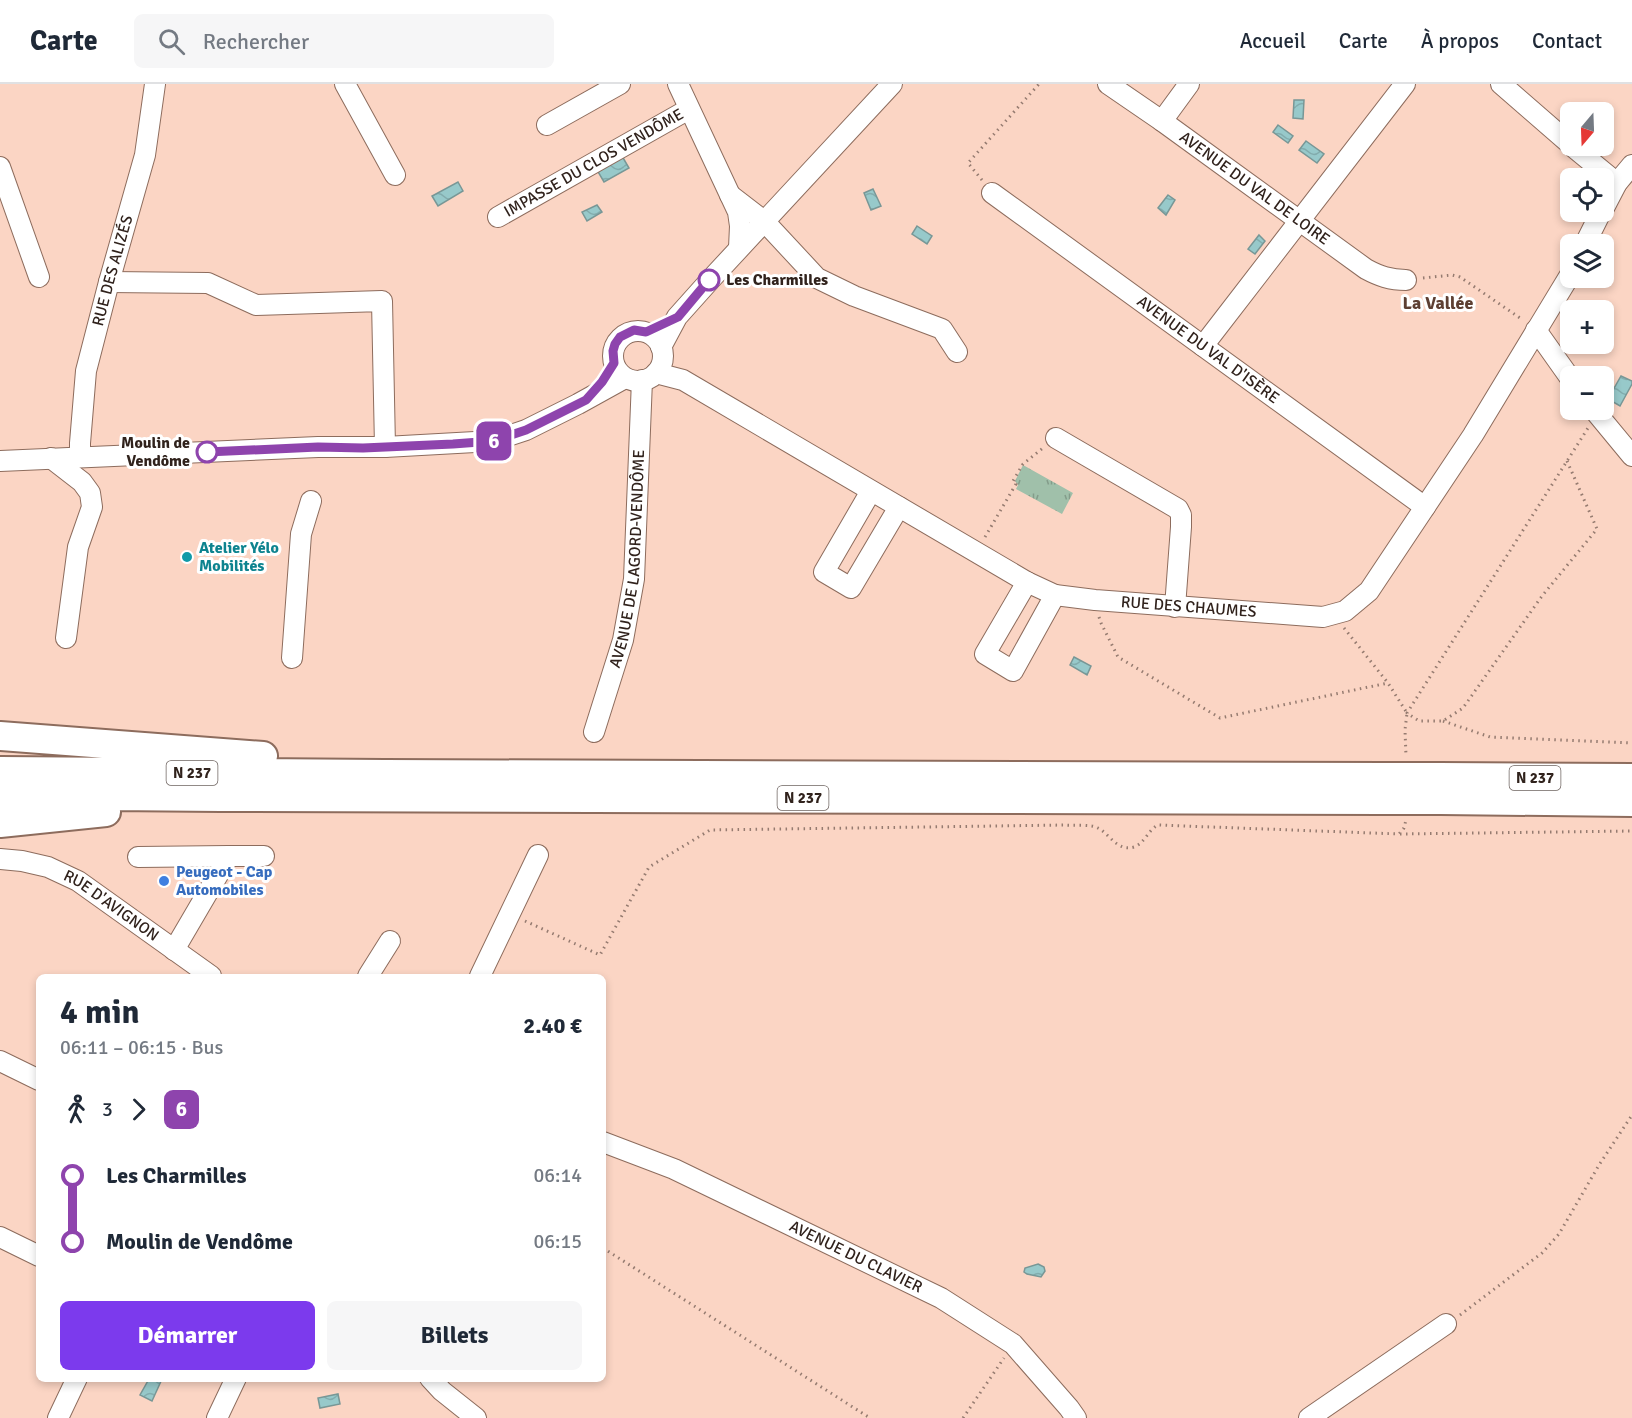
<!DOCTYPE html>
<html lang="fr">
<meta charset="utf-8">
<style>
:root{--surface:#fff;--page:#f6f6f7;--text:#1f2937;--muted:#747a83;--line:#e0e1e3;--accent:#7c3aed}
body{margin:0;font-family:Signika,sans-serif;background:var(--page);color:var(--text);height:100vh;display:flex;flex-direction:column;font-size:22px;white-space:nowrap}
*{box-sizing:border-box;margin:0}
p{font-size:20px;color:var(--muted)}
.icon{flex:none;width:33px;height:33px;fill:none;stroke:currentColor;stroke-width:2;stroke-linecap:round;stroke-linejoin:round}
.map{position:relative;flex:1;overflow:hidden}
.details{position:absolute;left:36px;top:890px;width:570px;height:408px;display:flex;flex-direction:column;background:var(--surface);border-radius:9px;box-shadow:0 3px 9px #0003}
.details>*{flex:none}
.badge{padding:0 12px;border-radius:9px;font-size:21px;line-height:39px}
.needle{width:39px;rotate:199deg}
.tools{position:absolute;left:1560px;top:18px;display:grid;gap:12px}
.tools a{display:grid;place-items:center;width:54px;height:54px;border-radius:9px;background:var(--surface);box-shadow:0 3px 9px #0003;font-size:30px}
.map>.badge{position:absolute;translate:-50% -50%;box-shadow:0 0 0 3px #fff}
.legs{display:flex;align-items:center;gap:9px;height:66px;padding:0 24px;font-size:20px}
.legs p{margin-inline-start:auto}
.head{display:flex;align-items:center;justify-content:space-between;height:102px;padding:0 24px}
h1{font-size:33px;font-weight:800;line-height:45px}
.action{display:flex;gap:12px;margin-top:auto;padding:12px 24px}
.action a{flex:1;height:69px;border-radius:9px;background:var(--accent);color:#fff;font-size:24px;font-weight:800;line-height:69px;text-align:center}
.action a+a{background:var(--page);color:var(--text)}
ul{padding:0 24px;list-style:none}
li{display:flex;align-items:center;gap:21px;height:66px;font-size:22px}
li i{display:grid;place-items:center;width:9px;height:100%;margin:0 8px;background:currentColor}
li i::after{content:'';width:15px;height:15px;margin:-8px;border:4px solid;border-radius:50%;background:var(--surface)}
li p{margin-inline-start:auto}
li:first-child i{background:linear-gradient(#0000 50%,currentColor 0)}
li:last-child i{background:linear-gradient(currentColor 50%,#0000 0)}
header{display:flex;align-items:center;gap:36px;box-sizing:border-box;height:84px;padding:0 30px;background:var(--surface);border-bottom:2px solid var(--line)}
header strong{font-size:28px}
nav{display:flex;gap:33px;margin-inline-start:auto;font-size:21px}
.search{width:420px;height:54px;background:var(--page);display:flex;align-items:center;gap:15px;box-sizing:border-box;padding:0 21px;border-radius:9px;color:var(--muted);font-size:22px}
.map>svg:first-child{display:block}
.grass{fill:url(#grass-tufts)}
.water{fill:url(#water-waves);stroke:#789796;stroke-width:1.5}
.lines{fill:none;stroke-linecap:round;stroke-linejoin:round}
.minor-casing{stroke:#8d6c5d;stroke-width:22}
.highway-casing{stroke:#8d6c5d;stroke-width:32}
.path{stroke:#957b70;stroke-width:3;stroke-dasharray:1.5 4.5;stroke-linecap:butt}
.minor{stroke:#fff;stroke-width:20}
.highway{stroke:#fff;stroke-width:28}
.highway-bridge-casing{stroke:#8d6c5d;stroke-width:32;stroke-linecap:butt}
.highway-bridge{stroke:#fff;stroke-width:28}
.line-1-casing{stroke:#fff;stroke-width:14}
.line-1{stroke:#8e44ad;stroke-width:9}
.stop-1-dot{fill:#fff;stroke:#8e44ad;stroke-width:3}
.culture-dot{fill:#0f9aa8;stroke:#fff;stroke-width:2}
.shop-dot{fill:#3f7fe0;stroke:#fff;stroke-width:2}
.labels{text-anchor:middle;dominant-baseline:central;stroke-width:6;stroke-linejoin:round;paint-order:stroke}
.shield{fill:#fff;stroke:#6e6460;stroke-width:1.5}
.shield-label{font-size:15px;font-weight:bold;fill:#30221c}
.street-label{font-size:16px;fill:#30221c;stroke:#fff}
.stop-label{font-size:16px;font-weight:bold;fill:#30221c;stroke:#fff;text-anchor:start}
.culture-label{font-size:16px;font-weight:bold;fill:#0d838f;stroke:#fff;text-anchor:start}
.shop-label{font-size:16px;font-weight:bold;fill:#366cbe;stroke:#fff;text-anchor:start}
.neighbourhood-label{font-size:18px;font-weight:bold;fill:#5d3f32;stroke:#fff}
</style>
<header>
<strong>Carte</strong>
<div class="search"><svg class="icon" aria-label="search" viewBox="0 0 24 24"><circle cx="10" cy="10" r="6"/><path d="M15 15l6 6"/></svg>Rechercher</div>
<nav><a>Accueil</a><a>Carte</a><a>À propos</a><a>Contact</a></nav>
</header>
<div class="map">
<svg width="1632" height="1334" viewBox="0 0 1632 1334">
<defs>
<pattern id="grass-tufts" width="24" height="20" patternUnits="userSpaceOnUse" patternTransform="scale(1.5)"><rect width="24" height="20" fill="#a0c0aa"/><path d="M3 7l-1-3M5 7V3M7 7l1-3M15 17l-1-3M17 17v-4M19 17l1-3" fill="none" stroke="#839c8a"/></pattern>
<pattern id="water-waves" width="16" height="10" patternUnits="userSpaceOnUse" patternTransform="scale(1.5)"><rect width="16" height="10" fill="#97c9ca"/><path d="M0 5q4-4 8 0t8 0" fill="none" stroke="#82acad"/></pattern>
</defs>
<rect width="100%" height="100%" fill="#fbd5c4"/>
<path class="grass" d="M1023 381 1073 409 1062 430 1016 405 1018 401 1015 397Z"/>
<path class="water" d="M1294 16H1304L1303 35 1293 34Z
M1278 41 1293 52 1288 59 1273 48Z
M1306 57 1324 70 1317 79 1299 66Z
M622 72 629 84 604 98 597 86Z
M458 98 463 107 438 122 432 112Z
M873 105 881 122 871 126 864 109Z
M1168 111 1175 116 1166 131 1158 124Z
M597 121 602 128 587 137 582 128Z
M917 142 932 152 927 160 912 150Z
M1259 151 1265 157 1255 170 1248 165Z
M1621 292 1632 297V300L1620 322 1608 315Z
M1074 573 1091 582 1087 591 1070 581Z
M1038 1180 1044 1183 1045 1187 1041 1193 1027 1190 1024 1188 1025 1184Z
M149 1295H162L152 1317 140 1311Z
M338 1310 340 1320 320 1324 318 1314Z"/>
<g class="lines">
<defs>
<g id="minor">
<path d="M345 0 395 91"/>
<path d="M678 0 738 128 740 142 739 164"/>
<path id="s1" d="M1108 0 1162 37 1366 185C1379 192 1390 196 1406 196"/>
<path d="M1501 0 1570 60"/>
<path d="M1162 37 1189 0"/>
<path d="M547 41 620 0"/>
<path d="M1572 62 1617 99"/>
<path d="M0 83 39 193"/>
<path id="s2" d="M992 109 1425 423"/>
<path d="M730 111 764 137 817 194 854 212 942 245 957 268"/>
<path d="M1604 124 1617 99 1632 81"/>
<path id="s3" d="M498 133 689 25"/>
<path d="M1585 160 1601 128"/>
<path d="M109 198 208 199 256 221 382 217 385 363"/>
<path d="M1536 246 1570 294"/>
<circle cx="638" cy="272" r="25"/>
<path d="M1203 262 1405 0"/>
<path d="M661 263 677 233 711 195 892 0"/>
<path id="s4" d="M656 289 683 296 1027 498 1055 511 1095 516 1323 533 1345 527 1369 507 1473 351 1570 191"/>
<path d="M1594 326 1632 372"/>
<path d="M1056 354 1178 425 1181 431V443L1175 523"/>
<path id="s5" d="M80 373V359L86 287 109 198 145 71 155 0"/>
<path d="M51 374 82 398 90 409 92 423 78 463 66 554"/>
<path d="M0 377 318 363H385L493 357 526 346 578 320 625 294"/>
<path d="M871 407 824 488 851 504 899 423"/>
<path d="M1027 498 985 570 1013 587 1055 511"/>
<path d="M292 574 301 450 311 417"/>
<path id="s6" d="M594 648 623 556 634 495 642 296"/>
<path d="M229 772H264"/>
<path d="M138 773 229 772 174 866"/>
<path id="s7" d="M0 775 22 777 48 783 78 797 211 892"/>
<path d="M368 892 390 857"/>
<path d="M480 892 538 771"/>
<path d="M0 977 39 996"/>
<path id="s8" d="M603 1058 674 1085 941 1214 1013 1260 1069 1324 1076 1334"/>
<path d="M0 1153 39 1172"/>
<path d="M430 1294 442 1307 476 1334"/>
<path d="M58 1334 77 1294"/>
<path d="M217 1334 236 1294"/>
<path d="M1309 1334 1446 1240"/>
</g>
<path id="highway" d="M0 652 263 672
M0 687 384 690 1384 693
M1439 693 1632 694
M0 711 221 713 1385 716
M1441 716 1632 718
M0 739 106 728"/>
</defs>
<use href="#minor" class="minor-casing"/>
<use href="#highway" class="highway-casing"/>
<path class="path" d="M982 96 968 79 1039 0
M1423 194 1452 191 1460 193 1523 236
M1567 377 1597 445 1542 512 1463 624 1443 637H1419L1407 629 1567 377 1588 344
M985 453 1016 400 1013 397 1023 380 1043 364
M1099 533 1101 539 1118 573 1220 634 1388 599
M1344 544 1388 599 1407 629 1405 646 1406 672
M1443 637 1490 653 1632 659
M1400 750 1632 747
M525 837 600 871 649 783 710 746 1065 741C1073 742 1091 740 1098 744 1110 750 1117 768 1134 763 1145 759 1148 746 1158 741L1399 750 1404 744 1406 736
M603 1164 870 1334
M1460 1231 1542 1169 1559 1150 1599 1081 1632 1031
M963 1334 1004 1274"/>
<use href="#minor" class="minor"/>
<use href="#highway" class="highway"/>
<defs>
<path id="highway-bridge" d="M1384 693H1439
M1385 716H1441"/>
</defs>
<use href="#highway-bridge" class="highway-bridge-casing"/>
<use href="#highway-bridge" class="highway-bridge"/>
</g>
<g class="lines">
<defs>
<path id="line-1" d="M207 368 318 363 363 364 453 360 493 357 526 346 586 316 602 298 614 279 613 267 615 260 620 253 634 246 646 248 678 233 709 196"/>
</defs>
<use href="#line-1" class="line-1-casing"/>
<use href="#line-1" class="line-1"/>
</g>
<g class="stop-1-dot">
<circle cx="709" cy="196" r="10"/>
<circle cx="207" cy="368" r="10"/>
</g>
<circle class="culture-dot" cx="187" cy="473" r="6"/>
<circle class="shop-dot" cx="164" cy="797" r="6"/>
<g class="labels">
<g class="shield">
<rect x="166.5" y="677" width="51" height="24" rx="4.5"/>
<rect x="1509.5" y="682" width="51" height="24" rx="4.5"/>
<rect x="777.5" y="702" width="51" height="24" rx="4.5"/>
</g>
<g class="shield-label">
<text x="192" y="689">N 237</text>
<text x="1535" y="694">N 237</text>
<text x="803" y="714">N 237</text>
</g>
<g class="street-label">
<text stroke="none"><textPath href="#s3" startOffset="110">IMPASSE DU CLOS VENDÔME</textPath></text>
<text stroke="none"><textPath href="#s1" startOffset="180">AVENUE DU VAL DE LOIRE</textPath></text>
<text stroke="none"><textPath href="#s5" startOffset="190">RUE DES ALIZÉS</textPath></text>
<text stroke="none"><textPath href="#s2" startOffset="267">AVENUE DU VAL D'ISÈRE</textPath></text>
<text stroke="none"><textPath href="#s6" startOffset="178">AVENUE DE LAGORD-VENDÔME</textPath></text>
<text stroke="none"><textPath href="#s4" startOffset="592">RUE DES CHAUMES</textPath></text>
<text stroke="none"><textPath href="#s7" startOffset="123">RUE D'AVIGNON</textPath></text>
<text stroke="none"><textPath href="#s8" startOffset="278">AVENUE DU CLAVIER</textPath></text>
</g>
<g class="stop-label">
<text x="726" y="196">Les Charmilles</text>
<text x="190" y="359" text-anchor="end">Moulin de<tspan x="190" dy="18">Vendôme</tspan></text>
</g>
<g class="culture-label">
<text x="199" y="464">Atelier Yélo<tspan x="199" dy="18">Mobilités</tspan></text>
</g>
<g class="shop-label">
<text x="176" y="788">Peugeot - Cap<tspan x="176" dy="18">Automobiles</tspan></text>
</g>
<g class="neighbourhood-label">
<text x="1438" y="219">La Vallée</text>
</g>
</g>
</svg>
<div class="tools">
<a><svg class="needle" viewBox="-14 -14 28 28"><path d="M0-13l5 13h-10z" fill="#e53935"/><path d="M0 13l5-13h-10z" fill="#747a83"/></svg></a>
<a><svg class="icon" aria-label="locate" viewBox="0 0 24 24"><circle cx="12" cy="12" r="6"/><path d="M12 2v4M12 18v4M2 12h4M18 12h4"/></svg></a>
<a><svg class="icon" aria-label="layers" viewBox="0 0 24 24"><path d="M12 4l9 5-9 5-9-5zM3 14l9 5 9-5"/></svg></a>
<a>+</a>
<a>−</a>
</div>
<b class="badge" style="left:494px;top:357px;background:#8e44ad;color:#fff">6</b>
<section class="details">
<div class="head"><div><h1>4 min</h1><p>06:11 – 06:15 · Bus</p></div><b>2.40 €</b></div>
<div class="legs"><svg class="icon" aria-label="walk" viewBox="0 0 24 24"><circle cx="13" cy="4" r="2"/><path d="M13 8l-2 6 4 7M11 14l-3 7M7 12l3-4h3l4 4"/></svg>3<svg class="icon" aria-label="forward" viewBox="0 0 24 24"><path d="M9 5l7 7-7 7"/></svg><b class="badge" style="background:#8e44ad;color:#fff">6</b></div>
<ul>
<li><i style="color:#8e44ad"></i><b>Les Charmilles</b><p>06:14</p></li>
<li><i style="color:#8e44ad"></i><b>Moulin de Vendôme</b><p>06:15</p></li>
</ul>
<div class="action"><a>Démarrer</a><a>Billets</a></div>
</section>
</div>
